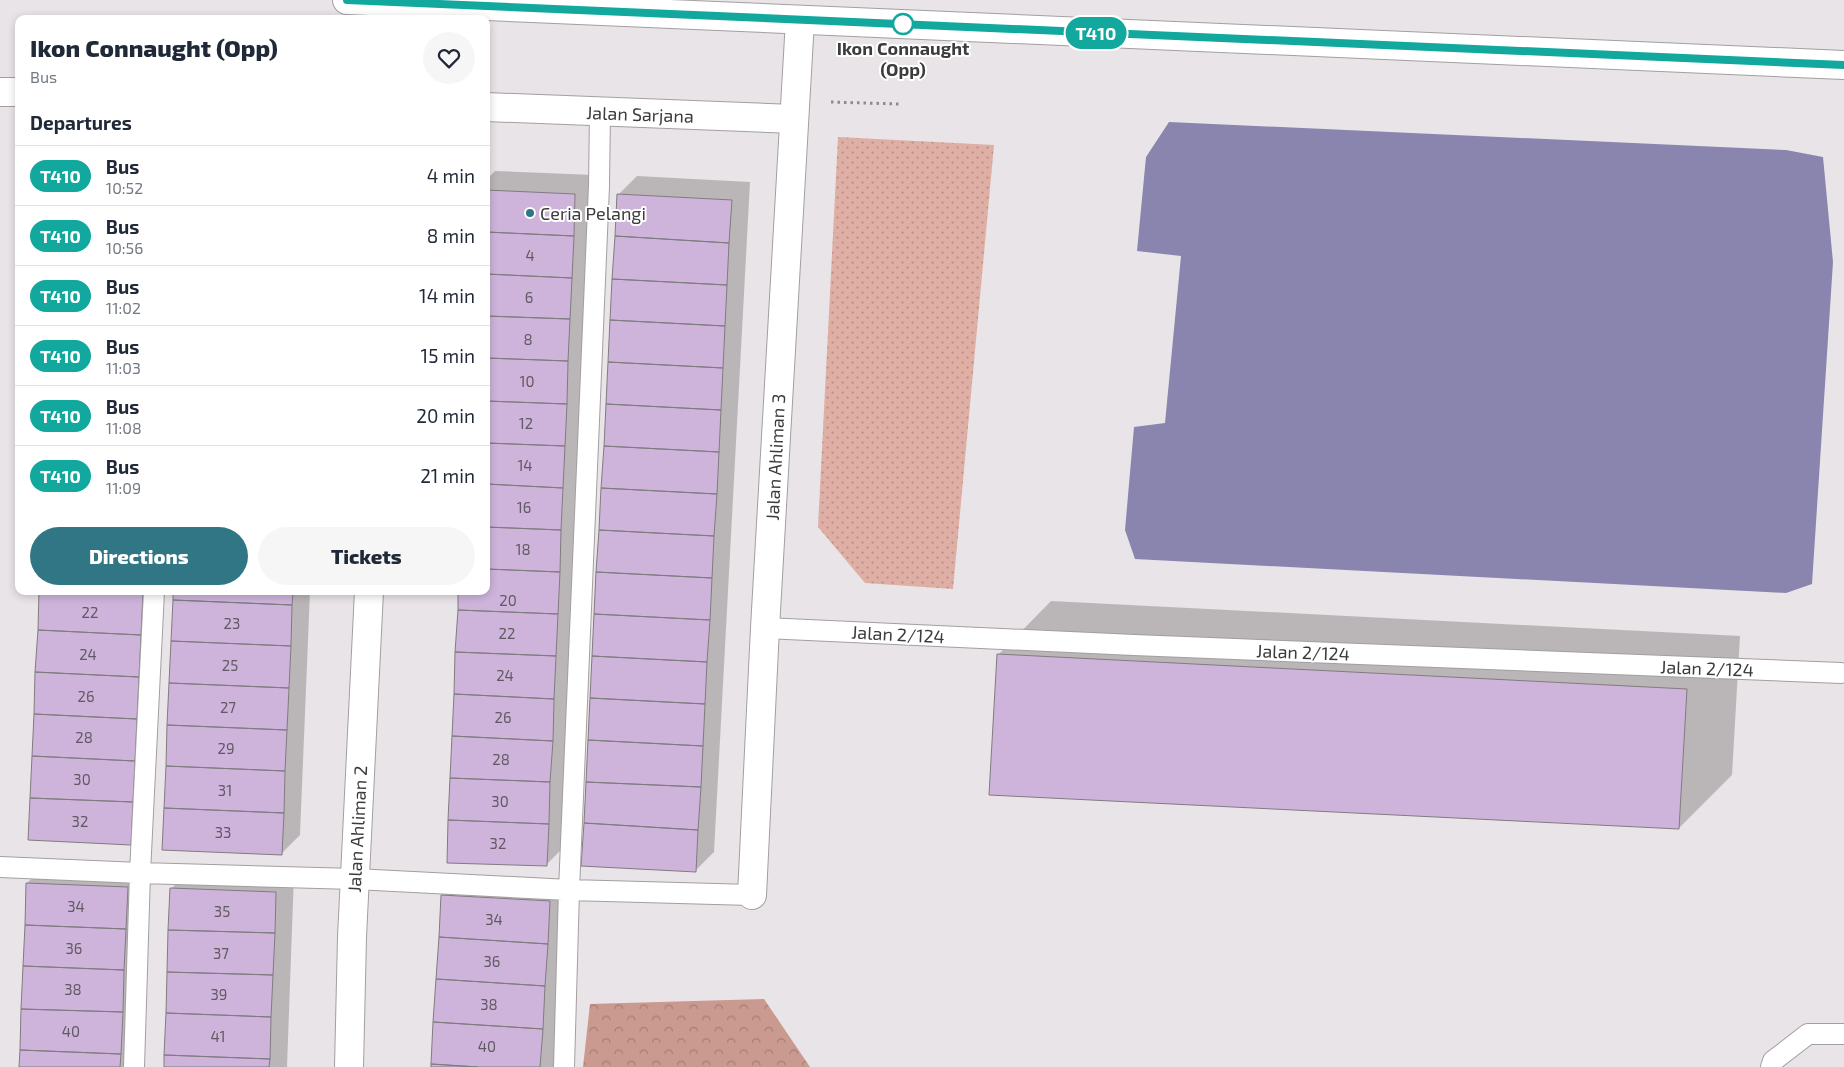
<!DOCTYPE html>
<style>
:root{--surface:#fff;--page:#f6f6f7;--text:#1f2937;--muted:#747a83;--line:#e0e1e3;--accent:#307684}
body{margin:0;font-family:"Exo 2",sans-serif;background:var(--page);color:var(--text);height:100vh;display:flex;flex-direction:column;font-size:19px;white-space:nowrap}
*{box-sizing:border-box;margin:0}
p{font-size:16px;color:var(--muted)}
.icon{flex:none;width:28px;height:28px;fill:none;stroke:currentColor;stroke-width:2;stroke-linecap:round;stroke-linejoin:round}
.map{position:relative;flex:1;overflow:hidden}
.details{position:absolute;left:15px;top:15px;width:475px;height:580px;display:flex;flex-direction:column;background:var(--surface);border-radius:10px;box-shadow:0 2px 8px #0003}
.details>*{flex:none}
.badge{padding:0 10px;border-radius:16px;font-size:18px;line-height:32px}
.map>.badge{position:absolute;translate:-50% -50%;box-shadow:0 0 0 2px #fff}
h2{padding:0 15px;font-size:19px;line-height:45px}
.round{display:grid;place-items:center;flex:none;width:52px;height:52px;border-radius:26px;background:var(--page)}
.overview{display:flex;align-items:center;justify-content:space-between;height:85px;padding:0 15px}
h1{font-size:24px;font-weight:800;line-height:38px}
.button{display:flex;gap:10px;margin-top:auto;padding:10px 15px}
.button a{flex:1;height:58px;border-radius:30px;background:var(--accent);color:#fff;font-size:20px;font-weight:800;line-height:58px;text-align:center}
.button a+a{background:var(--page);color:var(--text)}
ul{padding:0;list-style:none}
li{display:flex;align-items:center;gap:15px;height:60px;padding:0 15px;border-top:1px solid var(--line)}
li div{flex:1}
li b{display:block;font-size:19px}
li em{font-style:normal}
li .badge{min-width:55px;font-weight:700;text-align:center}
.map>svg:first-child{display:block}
.forest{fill:url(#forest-crowns)}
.park{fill:url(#park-dots)}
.water{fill:#8985ae}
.shadow{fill:#0003}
.building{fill:#ceb4db;stroke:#7f7c80}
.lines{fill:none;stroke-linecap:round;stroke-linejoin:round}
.lane-casing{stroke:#a39fa1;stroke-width:22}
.street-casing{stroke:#a39fa1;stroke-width:30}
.highway-casing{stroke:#a39fa1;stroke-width:30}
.path{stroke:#8d8b8c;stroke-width:3;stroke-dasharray:2.5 4;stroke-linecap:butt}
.lane{stroke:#fff;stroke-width:20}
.street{stroke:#fff;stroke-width:28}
.highway{stroke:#fff;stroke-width:28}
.line-casing{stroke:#fff;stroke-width:11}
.line{stroke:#12a89d;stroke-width:8}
.stop-dot{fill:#fff;stroke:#12a89d;stroke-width:2.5}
.poi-dot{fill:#307684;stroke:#fff;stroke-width:2}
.labels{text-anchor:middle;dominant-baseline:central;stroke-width:4;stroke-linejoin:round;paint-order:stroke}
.number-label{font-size:15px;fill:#615a64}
.stop-label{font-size:18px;font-weight:bold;fill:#3d3c3d;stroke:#fff}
.street-label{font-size:18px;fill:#3d3c3d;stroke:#fff}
.poi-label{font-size:18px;fill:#3d3c3d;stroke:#fff;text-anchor:start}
</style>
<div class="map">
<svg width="1844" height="1067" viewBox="0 0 1844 1067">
<defs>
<pattern id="forest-crowns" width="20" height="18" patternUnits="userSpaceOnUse" patternTransform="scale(1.25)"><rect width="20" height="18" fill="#ca998f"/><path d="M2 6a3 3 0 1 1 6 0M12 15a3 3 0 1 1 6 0" fill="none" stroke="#a57e76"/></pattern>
<pattern id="park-dots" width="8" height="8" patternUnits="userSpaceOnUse" patternTransform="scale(1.25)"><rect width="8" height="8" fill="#dfafa5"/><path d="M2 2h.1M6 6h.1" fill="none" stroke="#b69088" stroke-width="1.8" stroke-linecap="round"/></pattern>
</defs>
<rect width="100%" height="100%" fill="#e9e4e7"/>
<path class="forest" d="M764 999 810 1067H583L590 1004Z"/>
<path class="park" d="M838 137 994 145 953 589 865 583 818 527Z"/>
<path class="water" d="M1169 122 1786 150 1823 157 1833 262 1812 584 1786 593 1135 559 1125 530 1134 427 1165 423 1181 256 1137 251 1146 157Z"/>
<path class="shadow" d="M495 171 593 175 565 846 546 865 486 591V180Z
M637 176 750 182 714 852 696 870 618 195Z
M40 591H160L149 825 131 843Z
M175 591H310L300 835 281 854Z
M1051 601 1740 636 1732 775 1679 828 998 655Z
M46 865 146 869 138 1067H20L27 883Z
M190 870 294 874 287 1067H165L171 889Z
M461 877 569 883 557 1067H432L442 895Z"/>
<path class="building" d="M486 190 575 194 574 236 486 232Z
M617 194 732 200 729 243 615 236Z
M486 232 574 236 572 278 486 274Z
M615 236 729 243 727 285 612 279Z
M486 274 572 278 570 319 486 316Z
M612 279 727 285 725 326 610 320Z
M486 316 570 319 568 361 486 358Z
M610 320 725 326 723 368 608 362Z
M486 358 568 361 567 404 486 401Z
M608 362 723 368 721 410 606 404Z
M486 401 567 404 565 446 486 443Z
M606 404 721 410 719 452 604 446Z
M486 443 565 446 563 488 486 484Z
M604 446 719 452 717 494 601 488Z
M486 484 563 488 561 530 486 527Z
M601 488 717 494 714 536 599 530Z
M486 527 561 530 560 572 486 569Z
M599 530 714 536 712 578 596 572Z
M486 569 560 572 558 614 458 610V591H486Z
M596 572 712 578 710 620 594 614Z
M39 591 143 593 141 635 38 630Z
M99 591H143V593Z
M173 591H293L292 605 173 600Z
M173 600 292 605 291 646 171 641Z
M458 610 558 614 556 656 455 652Z
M594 614 710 620 707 662 592 656Z
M38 630 141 635 139 677 35 672Z
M171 641 291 646 289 688 169 683Z
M455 652 556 656 554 699 454 694Z
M997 654 1687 689 1679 829 989 795Z
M592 656 707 662 705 704 590 698Z
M35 672 139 677 137 719 34 714Z
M169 683 289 688 287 730 167 725Z
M454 694 554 699 553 741 452 736Z
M590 698 705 704 703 746 588 740Z
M34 714 137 719 135 761 32 756Z
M167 725 287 730 285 771 166 766Z
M452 736 553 741 550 782 450 778Z
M588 740 703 746 701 787 586 782Z
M32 756 135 761 133 802 30 798Z
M166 766 285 771 284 813 164 808Z
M450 778 550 782 549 824 448 820Z
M586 782 701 787 698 830 584 823Z
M30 798 133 802 131 845 28 840Z
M164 808 284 813 282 855 162 850Z
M448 820 549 824 547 866 447 863Z
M584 823 698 830 696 872 581 866Z
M26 883 128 887 126 929 25 925Z
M170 888 276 892 275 933 168 930Z
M441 895 550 901 548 944 439 937Z
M25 925 126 929 124 970 23 966Z
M168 930 275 933 273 975 167 972Z
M439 937 548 944 545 986 436 979Z
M23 966 124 970 123 1012 21 1009Z
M167 972 273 975 271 1017 166 1013Z
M436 979 545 986 543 1029 433 1022Z
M21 1009 123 1012 121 1054 20 1050Z
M166 1013 271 1017 270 1059 164 1055Z
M433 1022 543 1029 540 1067H478L431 1064Z
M20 1050 121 1054 120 1067H19Z
M164 1055 270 1059 269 1067H164Z
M431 1064 478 1067H431Z"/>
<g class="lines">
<defs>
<path id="lane" d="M765 628 1134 645 1841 673
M0 867 140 873 355 879 569 890 752 895
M134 1067 140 873 154 591
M564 1067 569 890 599 186 600 112
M1771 1067 1773 1061 1808 1034H1844"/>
<path id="street" d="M0 92H19
M486 107 794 119
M752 895 765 628 800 20
M349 1067 352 937 369 591"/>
<path id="highway" d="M347 0 1844 65"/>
</defs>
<use href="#lane" class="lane-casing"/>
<use href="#street" class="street-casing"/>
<use href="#highway" class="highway-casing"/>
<path class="path" d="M831 102 899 104"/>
<use href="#lane" class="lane"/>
<use href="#street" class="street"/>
<use href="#highway" class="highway"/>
</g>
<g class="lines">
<defs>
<path id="line" d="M347 0 1844 65"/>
</defs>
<use href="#line" class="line-casing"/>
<use href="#line" class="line"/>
</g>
<circle class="stop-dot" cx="903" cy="24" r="10"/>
<circle class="poi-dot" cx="530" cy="213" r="5"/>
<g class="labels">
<g class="number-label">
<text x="530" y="255">4</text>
<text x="529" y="297">6</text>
<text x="528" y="339">8</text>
<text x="527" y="381">10</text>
<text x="526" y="423">12</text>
<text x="525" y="465">14</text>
<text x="524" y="507">16</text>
<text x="523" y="549">18</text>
<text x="508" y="600">20</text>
<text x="90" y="612">22</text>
<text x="232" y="623">23</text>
<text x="507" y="633">22</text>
<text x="88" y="654">24</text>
<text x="230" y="665">25</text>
<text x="505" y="675">24</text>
<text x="86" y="696">26</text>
<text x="228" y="707">27</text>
<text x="503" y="717">26</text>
<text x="84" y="737">28</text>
<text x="226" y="748">29</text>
<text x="501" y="759">28</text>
<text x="82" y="779">30</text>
<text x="225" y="790">31</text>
<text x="500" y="801">30</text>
<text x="80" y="821">32</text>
<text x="223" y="832">33</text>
<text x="498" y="843">32</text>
<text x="76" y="906">34</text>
<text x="222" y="911">35</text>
<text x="494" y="919">34</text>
<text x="74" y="948">36</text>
<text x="221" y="953">37</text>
<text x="492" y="961">36</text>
<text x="73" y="989">38</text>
<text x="219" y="994">39</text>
<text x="489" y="1004">38</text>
<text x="71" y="1031">40</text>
<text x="218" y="1036">41</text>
<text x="487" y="1046">40</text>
</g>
<g class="stop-label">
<text x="903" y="48">Ikon Connaught<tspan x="903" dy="21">(Opp)</tspan></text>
</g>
<g class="street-label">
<text transform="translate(640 114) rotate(2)">Jalan Sarjana</text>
<text transform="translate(775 457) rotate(-87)">Jalan Ahliman 3</text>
<text transform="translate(898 634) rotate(3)">Jalan 2/124</text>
<text transform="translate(1303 652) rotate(2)">Jalan 2/124</text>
<text transform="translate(1707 668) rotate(2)">Jalan 2/124</text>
<text transform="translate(357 829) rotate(-87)">Jalan Ahliman 2</text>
</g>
<g class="poi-label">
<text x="540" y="213">Ceria Pelangi</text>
</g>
</g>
</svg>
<b class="badge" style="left:1096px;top:33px;background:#12a89d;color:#fff">T410</b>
<section class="details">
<div class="overview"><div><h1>Ikon Connaught (Opp)</h1><p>Bus</p></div><a class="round"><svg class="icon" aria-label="heart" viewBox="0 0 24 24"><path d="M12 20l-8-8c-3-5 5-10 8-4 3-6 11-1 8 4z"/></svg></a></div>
<h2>Departures</h2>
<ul>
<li><span class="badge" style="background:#12a89d;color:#fff">T410</span><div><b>Bus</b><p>10:52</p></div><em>4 min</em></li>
<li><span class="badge" style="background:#12a89d;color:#fff">T410</span><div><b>Bus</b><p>10:56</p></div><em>8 min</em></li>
<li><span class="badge" style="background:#12a89d;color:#fff">T410</span><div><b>Bus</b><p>11:02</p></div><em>14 min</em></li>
<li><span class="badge" style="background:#12a89d;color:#fff">T410</span><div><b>Bus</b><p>11:03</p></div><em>15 min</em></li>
<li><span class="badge" style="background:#12a89d;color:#fff">T410</span><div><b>Bus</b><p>11:08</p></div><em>20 min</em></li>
<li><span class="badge" style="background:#12a89d;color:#fff">T410</span><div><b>Bus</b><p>11:09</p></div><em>21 min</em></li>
</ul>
<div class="button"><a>Directions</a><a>Tickets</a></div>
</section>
</div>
